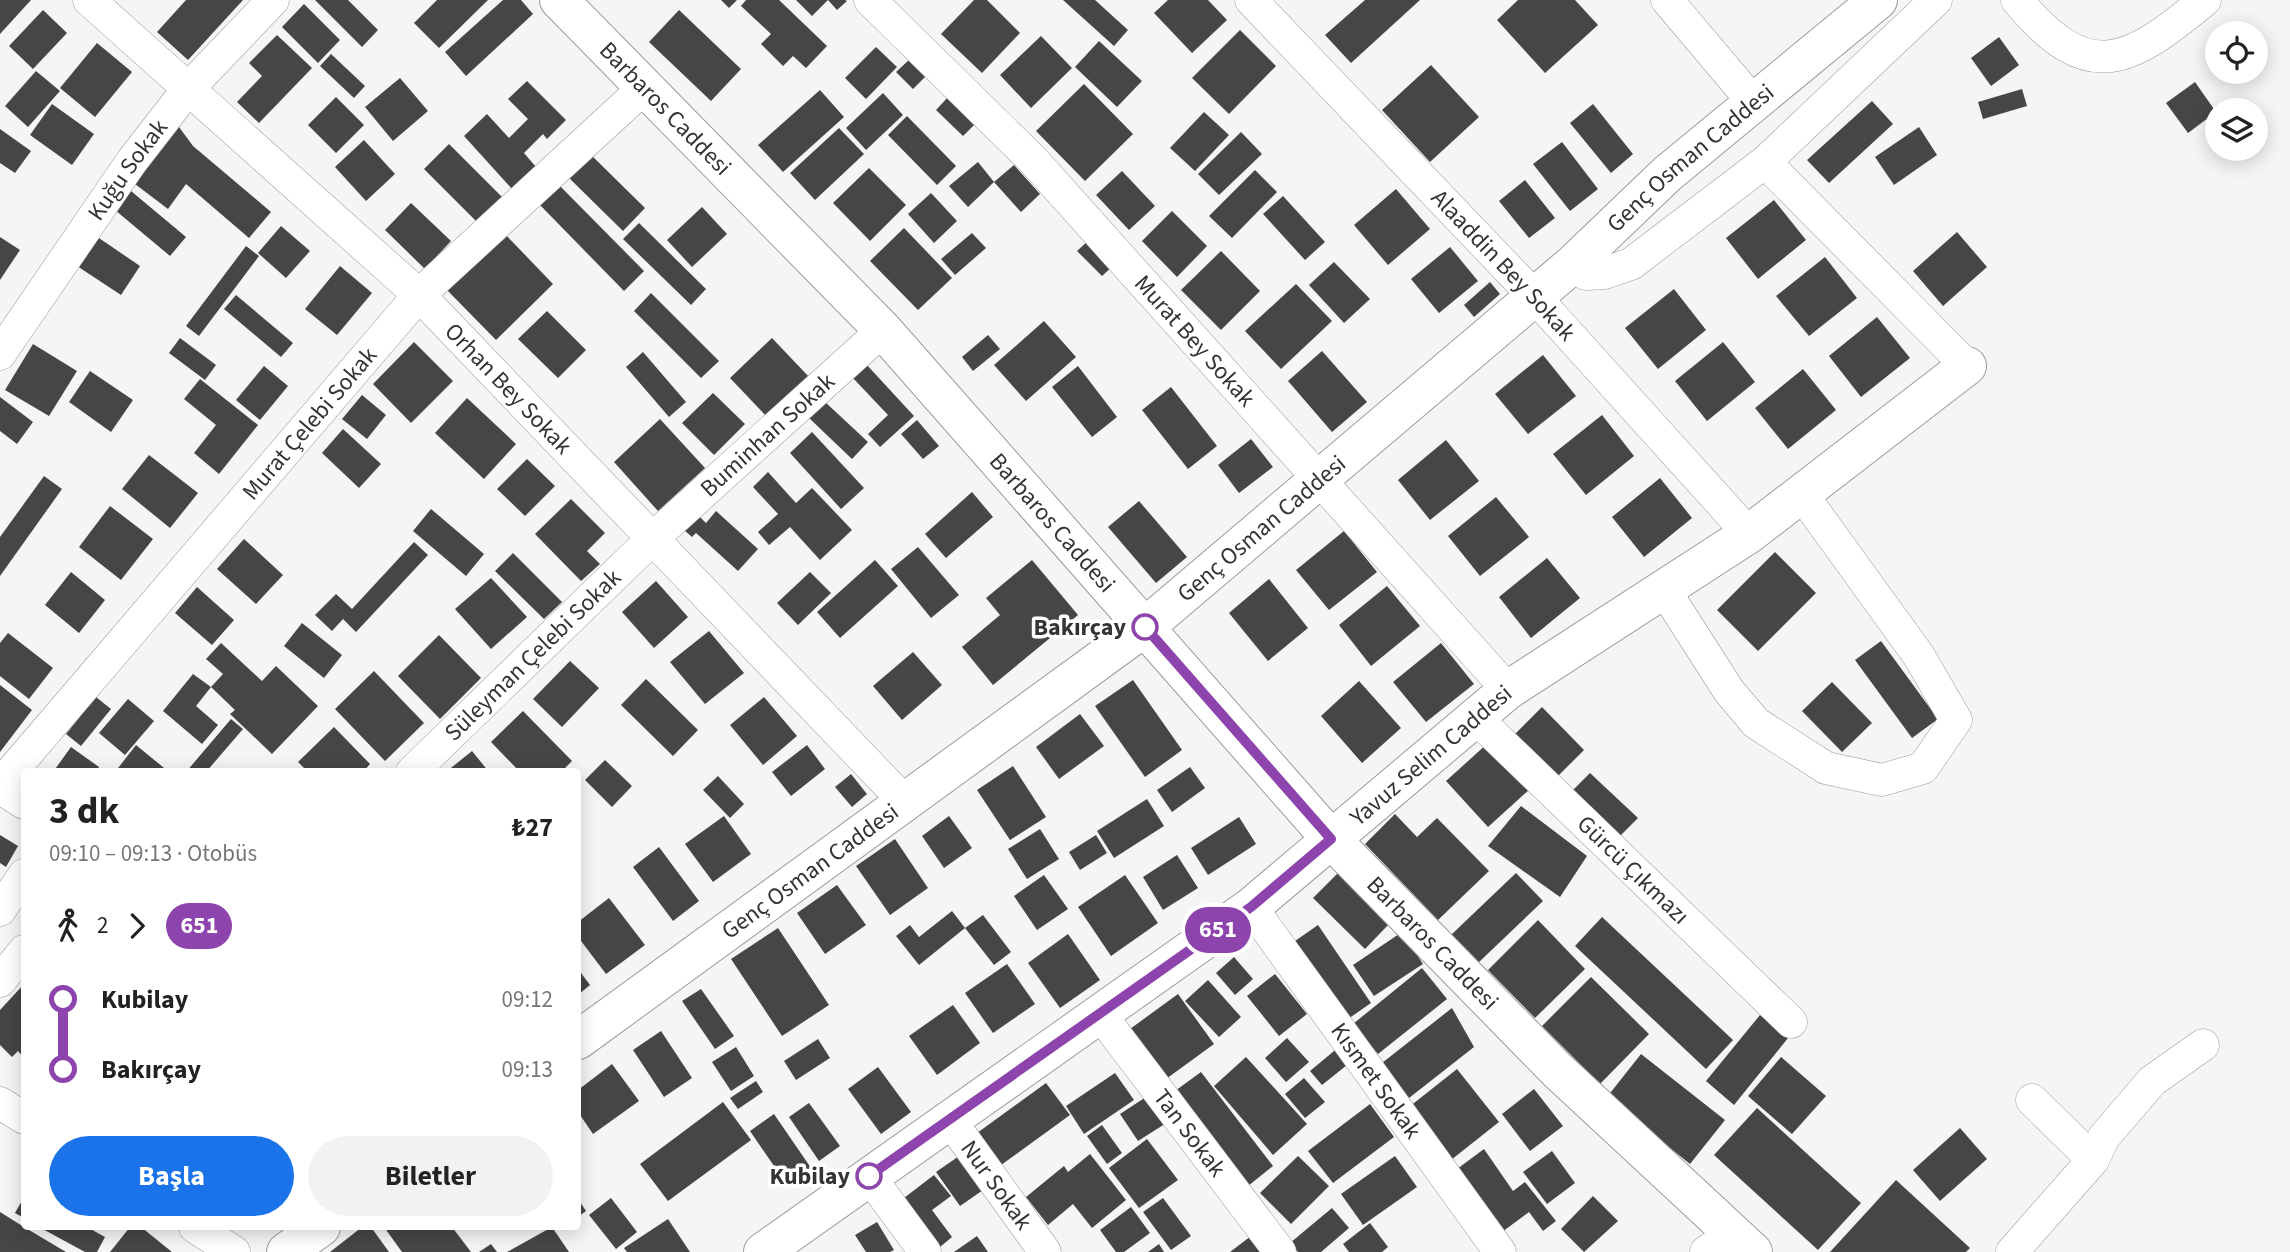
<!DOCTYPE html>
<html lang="tr">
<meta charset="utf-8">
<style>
:root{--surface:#fff;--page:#f2f2f2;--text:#222;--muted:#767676;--accent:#1a73e8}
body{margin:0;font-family:"Source Sans 3",sans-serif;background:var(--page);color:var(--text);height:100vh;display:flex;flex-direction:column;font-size:26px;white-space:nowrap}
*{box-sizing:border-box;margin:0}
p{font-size:23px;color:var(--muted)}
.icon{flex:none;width:38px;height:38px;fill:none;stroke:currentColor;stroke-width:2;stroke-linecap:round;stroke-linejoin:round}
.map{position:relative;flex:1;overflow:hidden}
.sheet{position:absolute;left:21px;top:768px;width:560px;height:462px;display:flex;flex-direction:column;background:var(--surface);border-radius:7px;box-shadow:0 4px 18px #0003}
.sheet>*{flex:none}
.badge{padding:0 14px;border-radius:23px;font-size:24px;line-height:46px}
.controls{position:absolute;left:2205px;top:21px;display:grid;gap:14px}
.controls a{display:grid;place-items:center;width:63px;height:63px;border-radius:50%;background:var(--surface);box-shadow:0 4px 18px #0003;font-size:35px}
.map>.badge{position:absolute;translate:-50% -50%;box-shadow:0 0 0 4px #fff}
.legs{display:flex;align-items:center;gap:10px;height:77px;padding:0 28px;font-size:23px}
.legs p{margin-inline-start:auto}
.head{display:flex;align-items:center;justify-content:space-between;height:119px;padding:0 28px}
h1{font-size:38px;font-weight:700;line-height:52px}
.button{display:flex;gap:14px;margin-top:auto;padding:14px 28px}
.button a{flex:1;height:80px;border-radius:42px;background:var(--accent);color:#fff;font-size:28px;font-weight:700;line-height:80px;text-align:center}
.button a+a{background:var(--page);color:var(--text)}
ul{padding:0 28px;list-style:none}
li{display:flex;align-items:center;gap:24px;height:70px;font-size:26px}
li i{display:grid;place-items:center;width:10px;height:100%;margin:0 9px;background:currentColor}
li i::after{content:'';width:18px;height:18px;margin:-9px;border:5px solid;border-radius:50%;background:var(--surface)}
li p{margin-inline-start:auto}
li:first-child i{background:linear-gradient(#0000 50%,currentColor 0)}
li:last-child i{background:linear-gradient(currentColor 50%,#0000 0)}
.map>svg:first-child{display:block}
.building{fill:#464649}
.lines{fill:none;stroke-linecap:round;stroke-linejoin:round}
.minor-casing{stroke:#9c9b9e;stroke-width:33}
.tertiary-casing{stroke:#9c9b9e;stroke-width:40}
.minor{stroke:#fff;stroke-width:32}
.tertiary{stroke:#fff;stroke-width:38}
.line-1-casing{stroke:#fff;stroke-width:16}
.line-1{stroke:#8e44ad;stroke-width:10}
.stop-1-dot{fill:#fff;stroke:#8e44ad;stroke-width:3.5}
.labels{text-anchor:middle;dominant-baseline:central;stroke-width:7;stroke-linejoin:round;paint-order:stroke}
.street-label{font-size:24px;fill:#343335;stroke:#fff}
.stop-label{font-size:24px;font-weight:bold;fill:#343335;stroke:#fff;text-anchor:end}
</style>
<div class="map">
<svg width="2290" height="1252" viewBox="0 0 2290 1252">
<rect width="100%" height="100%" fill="#f5f4f7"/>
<path class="building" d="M0 0H31L0 34Z
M186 0H243L188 60 157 32Z
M315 0H348L378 30 362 47Z
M437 0H488L439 48 414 23Z
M503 0H521L533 14 466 76 445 52Z
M721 0H737L729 8Z
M746 0H779L827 46 806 68 793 56 783 66 761 44 771 34 741 6Z
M796 0H845L847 1 837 10 828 0 812 16Z
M974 0H987L1020 33 982 73 941 34Z
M1063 0H1095L1128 30 1114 46Z
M1168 0H1208L1227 20 1192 53 1154 13Z
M1365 0H1420L1351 63 1325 35Z
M1518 0H1575L1598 25 1545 73 1497 20Z
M304 4 340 40 318 63 282 27Z
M43 10 67 33 33 69 9 46Z
M679 10 741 69 711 101 649 42Z
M1240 30 1276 66 1229 114 1192 78Z
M277 35 312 68 259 123 237 102 262 76 249 63Z
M1041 36 1072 68 1031 108 1000 75Z
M1999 37 2019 65 1991 86 1971 58Z
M1099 41 1142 81 1117 107 1075 67Z
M97 43 132 72 95 117 60 88Z
M876 47 897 67 866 99 845 78Z
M331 54 365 86 354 98 320 66Z
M910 59 926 76 913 89 896 72Z
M1431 65 1479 117 1430 162 1382 110Z
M36 71 60 91 28 127 5 106Z
M400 78 428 111 393 141 365 107Z
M527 81 566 120 547 139 543 134 524 153 536 167 512 189 464 136 487 114 509 138 528 119 508 99Z
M2195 82 2216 112 2188 133 2166 103Z
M1084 84 1133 134 1085 181 1036 131Z
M2022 89 2027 106 1983 119 1978 102Z
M820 90 844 117 783 172 758 145Z
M883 93 903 115 866 150 846 128Z
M949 96 976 123 963 136 936 110Z
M336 97 364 125 336 153 308 125Z
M1872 101 1893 124 1829 183 1807 160Z
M52 104 94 134 72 165 30 135Z
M1593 104 1633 154 1611 173 1570 123Z
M1204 112 1229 135 1195 171 1170 148Z
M907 116 956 166 937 185 888 135Z
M179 127 193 146 271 212 249 238 186 184 168 209 135 184Z
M1919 127 1937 155 1894 185 1875 157Z
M839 128 864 154 815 200 790 173Z
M0 129 31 151 15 173 0 163Z
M1241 132 1262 154 1219 195 1198 174Z
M364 140 395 174 366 201 335 167Z
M1562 142 1598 189 1570 211 1533 164Z
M449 144 506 201 481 226 424 169Z
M587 151 645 208 623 231 565 174Z
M978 162 994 182 968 207 949 186Z
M1014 165 1040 194 1021 212 994 182Z
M869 168 906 205 870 241 833 203Z
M1255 170 1277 192 1232 238 1209 216Z
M1122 171 1155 206 1129 230 1096 195Z
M1525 180 1555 218 1529 238 1499 201Z
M125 186 186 237 170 256 109 205Z
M560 186 644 271 624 291 540 205Z
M1396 189 1430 229 1388 265 1354 225Z
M931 193 957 221 934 243 908 214Z
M1283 196 1325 242 1305 260 1263 214Z
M1774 200 1806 240 1758 279 1726 238Z
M411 203 451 241 425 269 385 230Z
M702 207 727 234 692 267 667 240Z
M1172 211 1207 246 1177 277 1142 241Z
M639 223 706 289 691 305 623 239Z
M281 226 310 251 286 278 258 253Z
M904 228 952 278 918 310 870 261Z
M1957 232 1987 267 1943 306 1913 271Z
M972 233 986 248 955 275 941 259Z
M505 234 553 284 496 340 447 290Z
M96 236 140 266 121 295 77 266Z
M0 237 20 250 0 280Z
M1090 239 1114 265 1102 276 1077 251Z
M246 246 259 256 199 336 186 326Z
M1450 247 1478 281 1439 313 1411 279Z
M1221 251 1260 291 1221 330 1181 290Z
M1825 257 1857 298 1809 336 1776 296Z
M1334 262 1370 299 1344 323 1309 285Z
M340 266 372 293 337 335 305 309Z
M1490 282 1500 294 1474 317 1464 305Z
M1296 284 1332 321 1281 369 1245 331Z
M1674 289 1706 330 1658 369 1625 328Z
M651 293 719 361 701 378 634 311Z
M236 295 293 343 281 357 224 309Z
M547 311 586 350 558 378 518 339Z
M1877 317 1910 358 1861 397 1829 356Z
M1044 321 1076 357 1026 401 994 365Z
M988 335 1000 349 973 371 962 357Z
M180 338 216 365 205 380 169 353Z
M772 338 810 378 768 418 730 378Z
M414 342 453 381 411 423 373 384Z
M1723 342 1755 382 1707 421 1675 381Z
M33 344 77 371 49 416 5 390Z
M1322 351 1367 402 1332 432 1288 381Z
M643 352 686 402 669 417 626 367Z
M1543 355 1576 396 1528 434 1495 394Z
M866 364 914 416 880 447 868 434 888 415 852 377Z
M264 366 288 386 260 420 236 400Z
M1078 366 1117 417 1092 437 1052 387Z
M1803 369 1836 410 1788 449 1755 408Z
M90 371 133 400 111 432 69 402Z
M200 379 258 425 219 474 194 453 216 425 184 399Z
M1171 387 1217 446 1188 469 1142 410Z
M713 393 745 424 714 455 682 423Z
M362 395 386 415 367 439 342 419Z
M0 397 33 422 17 444 0 431Z
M467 398 516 444 484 479 435 433Z
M823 400 868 442 852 459 808 417Z
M1602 415 1634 456 1586 495 1553 454Z
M660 419 705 468 658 511 614 462Z
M917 420 939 446 923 459 901 434Z
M343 429 381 464 359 488 322 453Z
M812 432 864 488 841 509 790 453Z
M1251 439 1273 467 1239 493 1218 465Z
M1446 440 1479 481 1430 520 1398 480Z
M149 455 198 493 170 528 122 489Z
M527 459 555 486 525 516 497 489Z
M768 472 796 503 812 488 852 530 820 560 790 527 769 545 758 532 778 514 753 487Z
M44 476 62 489 0 576V537Z
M1660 478 1692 518 1644 557 1612 517Z
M972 492 993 517 946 558 925 534Z
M1496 497 1529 537 1480 576 1448 536Z
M571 499 605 533 587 551 600 564 581 581 535 534Z
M1139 501 1187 557 1156 583 1108 527Z
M110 506 153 539 121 580 79 547Z
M431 509 484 554 466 576 413 531Z
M692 509 706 523 716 511 758 549 738 571 696 533 692 537 677 524Z
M1344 531 1377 572 1329 610 1296 570Z
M244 539 283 575 256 604 217 569Z
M414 542 428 555 356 632 343 619 332 631 315 615 336 594 352 609Z
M918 547 959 595 931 618 891 569Z
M1775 552 1816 593 1758 651 1717 610Z
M513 553 562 602 544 619 495 571Z
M1547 558 1580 598 1531 638 1499 597Z
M875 560 898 586 840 638 817 612Z
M1032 560 1078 615 993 685 962 647 1000 615 986 598Z
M71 572 105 600 79 633 45 605Z
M810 572 831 593 798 625 777 603Z
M491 578 527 617 491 649 455 609Z
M1269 579 1308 628 1268 661 1229 613Z
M656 581 688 617 654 648 622 612Z
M1387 586 1420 626 1371 666 1339 625Z
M197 587 234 620 212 645 175 613Z
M302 623 342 655 324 678 284 646Z
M709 631 744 673 705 704 670 662Z
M8 633 53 668 29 699 0 676V643Z
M439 635 481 678 440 719 398 676Z
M1881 641 1938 719 1912 738 1855 660Z
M221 643 262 681 276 666 318 706 272 754 230 714 235 710 211 687 223 674 206 659Z
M1441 643 1474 684 1426 722 1393 682Z
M913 652 942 685 902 720 873 686Z
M570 661 599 688 562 727 533 699Z
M374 671 424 723 385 761 335 709Z
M193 674 211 687 196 706 218 725 202 744 163 711Z
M646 679 698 730 673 756 621 705Z
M1133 680 1182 750 1145 777 1095 706Z
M1359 681 1401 728 1362 763 1321 716Z
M1832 682 1872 723 1842 752 1802 711Z
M0 685 32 710 0 752Z
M96 697 111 709 81 746 66 734Z
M764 697 797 736 763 765 730 725Z
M128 699 154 721 125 755 99 733Z
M1542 707 1584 750 1555 779 1513 736Z
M523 711 572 761 561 772H520L491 742Z
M1080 714 1104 746 1059 779 1036 747Z
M231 719 243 729 206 772H186Z
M334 727 370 764 363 772H308L298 762Z
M1488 743 1530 789 1488 827 1446 781Z
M136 745 169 772H115Z
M807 745 825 769 791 796 772 772Z
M71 747 99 767 96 772H53Z
M472 751 489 772H446Z
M605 760 632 786 612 807 585 780Z
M1013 766 1046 817 1010 840 977 790Z
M1190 767 1205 788 1172 812 1157 790Z
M1590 773 1638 818 1617 839 1569 794Z
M851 774 867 794 852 807 835 787Z
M718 776 744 804 730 818 703 790Z
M1147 799 1164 826 1114 858 1097 831Z
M1521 806 1587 856 1560 897 1488 846Z
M1395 814 1417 837 1437 818 1489 871 1438 920 1365 844Z
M724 816 751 854 713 882 685 844Z
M949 816 972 848 944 868 922 836Z
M1239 817 1256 844 1208 875 1191 848Z
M1040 829 1059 859 1027 879 1008 849Z
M0 835 18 846 6 867 0 863Z
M1096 835 1107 853 1080 870 1069 852Z
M895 839 928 888 890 915 856 866Z
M659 847 699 901 673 921 633 867Z
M1177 855 1198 888 1163 910 1143 877Z
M1339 872 1390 923 1365 949 1313 898Z
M1516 873 1543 901 1478 963 1451 935Z
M1044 875 1068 909 1037 930 1014 896Z
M1125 875 1158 923 1111 956 1078 907Z
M837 885 866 925 825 954 797 913Z
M609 898 645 945 606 974 578 937V922Z
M952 911 965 928 919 965 896 936 910 925 919 937Z
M983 915 1011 952 994 965 965 928Z
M1602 917 1733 1040 1706 1069 1575 946Z
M1538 920 1585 969 1535 1018 1488 970Z
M1318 925 1371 1003 1348 1019 1295 941Z
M778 928 829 1005 782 1036 731 959Z
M1402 932 1423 964 1374 996 1353 965Z
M1068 934 1100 980 1060 1008 1028 963Z
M1234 957 1253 979 1235 995 1216 973Z
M1007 964 1035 1004 993 1033 965 993Z
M1422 968 1447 999 1378 1054 1353 1024Z
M578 969 590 985 578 995Z
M1275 974 1307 1014 1279 1036 1247 996Z
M1591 977 1649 1034 1600 1084 1542 1026Z
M1208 980 1241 1017 1219 1037 1185 1001Z
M24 984V1058L18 1051 12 1057 0 1045V1010Z
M701 989 734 1036 715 1049 682 1001Z
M1178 994 1214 1044 1166 1079 1130 1029Z
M953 1005 980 1043 937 1075 909 1036Z
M1452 1008 1474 1047 1409 1098 1382 1063Z
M1760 1015 1788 1038 1734 1105 1706 1081Z
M661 1031 692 1078 664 1097 633 1050Z
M1287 1038 1309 1062 1286 1082 1265 1058Z
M818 1039 830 1058 796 1080 784 1061Z
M1340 1046 1352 1061 1322 1085 1310 1071Z
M736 1047 754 1076 731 1091 712 1062Z
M1641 1054 1725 1120 1690 1164 1607 1097Z
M1246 1057 1307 1124 1273 1155 1214 1086Z
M1781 1057 1826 1096 1792 1134 1748 1096Z
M612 1064 639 1101 593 1134 578 1112V1090Z
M878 1067 911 1112 881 1134 848 1089Z
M1457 1069 1499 1122 1451 1160 1409 1107Z
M1201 1072 1273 1166 1248 1186 1175 1091Z
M1115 1073 1134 1100 1084 1134 1066 1106Z
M1304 1078 1325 1102 1305 1118 1285 1094Z
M756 1081 763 1092 738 1109 730 1098Z
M1046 1083 1070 1115 997 1168 973 1136Z
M1534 1089 1563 1126 1530 1151 1502 1114Z
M1149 1095 1168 1122 1138 1141 1120 1114Z
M723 1102 751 1140 668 1201 640 1164Z
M809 1103 840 1146 819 1161 789 1117Z
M1370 1104 1394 1137 1333 1183 1308 1151Z
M1757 1108 1861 1203 1818 1250 1714 1155Z
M774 1114 811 1168 787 1185 750 1131Z
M1102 1125 1122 1153 1107 1164 1087 1136Z
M1960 1128 1987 1159 1940 1201 1913 1170Z
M1147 1139 1178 1180 1139 1208 1109 1168Z
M1484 1149 1513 1191 1525 1182 1556 1221 1543 1231 1529 1212 1502 1232 1457 1169Z
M1552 1151 1575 1183 1547 1204 1523 1172Z
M962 1154 986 1188 960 1206 936 1172Z
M1090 1154 1126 1200 1092 1228 1073 1204 1048 1225 1026 1197 1064 1166 1068 1172Z
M1298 1156 1329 1186 1291 1224 1260 1193Z
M1395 1156 1417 1187 1363 1225 1341 1194Z
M934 1175 951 1196 932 1210 952 1237 940 1247 904 1198Z
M1896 1180 1970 1248 1966 1252H1830Z
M1593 1196 1618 1221 1584 1252 1561 1229Z
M24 1197V1218L15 1213Z
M611 1198 637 1232 616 1249 589 1215Z
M1163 1198 1191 1236 1171 1250 1143 1212Z
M578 1199 586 1211 578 1217Z
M1131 1207 1150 1233 1124 1252H1116L1100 1230Z
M1332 1208 1349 1228 1321 1252H1298L1290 1243Z
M0 1212 24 1227 66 1252H0Z
M668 1219 690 1252H627L624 1248Z
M877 1222 894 1250 890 1252H866L855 1235Z
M1370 1223 1388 1247 1382 1252H1349L1343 1244Z
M39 1227H87L105 1237 97 1252H85Z
M130 1227H141L172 1252H110Z
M362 1227H371L389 1252H330Z
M384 1227H452L471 1252H402Z
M552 1227 569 1252H507Z
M1255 1233 1265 1252H1230Z
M977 1236 988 1252H954Z
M491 1244 497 1252H479Z
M1159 1244 1164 1252H1148Z"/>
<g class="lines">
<defs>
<g id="minor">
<path id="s1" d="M89 0 419 295 905 802"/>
<path id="s2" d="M870 0 1033 160 1508 690"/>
<path id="s3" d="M1251 0 1535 297 1749 534"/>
<path d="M1667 0 1754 103"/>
<path d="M1936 0 1765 162 1967 366"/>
<path d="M2017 0C2089 87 2129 63 2205 0"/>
<path d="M1573 264 1586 274 1605 273 1631 264 1765 162"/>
<path id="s4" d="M0 354 132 161 188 89 273 0"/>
<path d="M1665 591 1729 691 1756 723 1826 768 1882 780 1923 768 1956 720 1919 656 1801 493"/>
<path id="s5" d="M1475 717 1791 1022"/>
<path id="s6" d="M412 772 652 539 883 330"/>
<path id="s7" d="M0 785 419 295 644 88"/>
<path d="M0 788 24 803"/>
<path id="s8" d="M1251 907 1500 1252"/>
<path d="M0 910 24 875"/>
<path d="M0 981 24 951"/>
<path id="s9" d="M1100 1014 1280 1252"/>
<path d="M2032 1100 2093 1160 2104 1137 2152 1081 2203 1045"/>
<path d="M0 1103 24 1118"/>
<path id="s10" d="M950 1120 1045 1252"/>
<path d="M869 1176 925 1252"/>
<path d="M195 1227 234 1252"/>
<path d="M1706 1252 1731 1234"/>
<path d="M2012 1252 2093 1160"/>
</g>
<g id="tertiary">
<path id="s11" d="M559 0 883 330 1331 839 1557 1070 1753 1252"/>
<path id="s12" d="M578 1040 1145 627 1573 264 1667 174 1878 0"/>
<path d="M286 1252 321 1227"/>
<path id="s13" d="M763 1252 1251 907 1508 690 1749 534 1967 366"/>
</g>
</defs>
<use href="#minor" class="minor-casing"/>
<use href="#tertiary" class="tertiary-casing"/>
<use href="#minor" class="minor"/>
<use href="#tertiary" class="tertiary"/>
</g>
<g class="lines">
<defs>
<path id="line-1" d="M869 1176 1251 907 1331 839 1145 627"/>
</defs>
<use href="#line-1" class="line-1-casing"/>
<use href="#line-1" class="line-1"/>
</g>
<g class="stop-1-dot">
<circle cx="1145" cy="627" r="12"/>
<circle cx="869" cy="1176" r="12"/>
</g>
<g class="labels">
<g class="street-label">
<text stroke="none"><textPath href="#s11" startOffset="152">Barbaros Caddesi</textPath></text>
<text stroke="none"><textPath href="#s12" startOffset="1421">Genç Osman Caddesi</textPath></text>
<text stroke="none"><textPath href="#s4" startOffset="224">Kuğu Sokak</textPath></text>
<text stroke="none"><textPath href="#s3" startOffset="366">Alaaddin Bey Sokak</textPath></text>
<text stroke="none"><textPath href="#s2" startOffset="471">Murat Bey Sokak</textPath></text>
<text stroke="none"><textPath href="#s1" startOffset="572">Orhan Bey Sokak</textPath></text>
<text stroke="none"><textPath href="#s7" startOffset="476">Murat Çelebi Sokak</textPath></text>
<text stroke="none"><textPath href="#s6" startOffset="490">Buminhan Sokak</textPath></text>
<text stroke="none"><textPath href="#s11" startOffset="719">Barbaros Caddesi</textPath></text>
<text stroke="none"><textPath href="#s12" startOffset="854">Genç Osman Caddesi</textPath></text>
<text stroke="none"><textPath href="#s6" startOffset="168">Süleyman Çelebi Sokak</textPath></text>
<text stroke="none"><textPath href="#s13" startOffset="833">Yavuz Selim Caddesi</textPath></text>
<text stroke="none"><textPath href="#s5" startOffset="220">Gürcü Çıkmazı</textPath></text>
<text stroke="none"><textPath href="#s12" startOffset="287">Genç Osman Caddesi</textPath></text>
<text stroke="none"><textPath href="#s11" startOffset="1286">Barbaros Caddesi</textPath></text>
<text stroke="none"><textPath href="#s8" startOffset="214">Kısmet Sokak</textPath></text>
<text stroke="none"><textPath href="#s9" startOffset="149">Tan Sokak</textPath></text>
<text stroke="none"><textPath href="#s10" startOffset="80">Nur Sokak</textPath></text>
</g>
<g class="stop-label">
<text x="1126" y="627">Bakırçay</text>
<text x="850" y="1176">Kubilay</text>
</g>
</g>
</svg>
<div class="controls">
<a><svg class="icon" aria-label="locate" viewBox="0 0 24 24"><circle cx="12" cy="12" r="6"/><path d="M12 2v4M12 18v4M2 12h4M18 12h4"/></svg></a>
<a><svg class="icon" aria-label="layers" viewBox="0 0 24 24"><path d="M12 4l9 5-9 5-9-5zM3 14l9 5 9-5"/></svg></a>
</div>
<b class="badge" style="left:1218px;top:930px;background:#8e44ad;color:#fff">651</b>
<section class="sheet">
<div class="head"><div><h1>3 dk</h1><p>09:10 – 09:13 · Otobüs</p></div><b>₺27</b></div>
<div class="legs"><svg class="icon" aria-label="walk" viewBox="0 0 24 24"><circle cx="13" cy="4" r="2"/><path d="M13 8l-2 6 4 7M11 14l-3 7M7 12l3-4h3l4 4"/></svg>2<svg class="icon" aria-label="forward" viewBox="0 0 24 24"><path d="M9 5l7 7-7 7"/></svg><b class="badge" style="background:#8e44ad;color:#fff">651</b></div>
<ul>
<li><i style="color:#8e44ad"></i><b>Kubilay</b><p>09:12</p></li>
<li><i style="color:#8e44ad"></i><b>Bakırçay</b><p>09:13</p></li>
</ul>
<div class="button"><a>Başla</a><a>Biletler</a></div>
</section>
</div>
